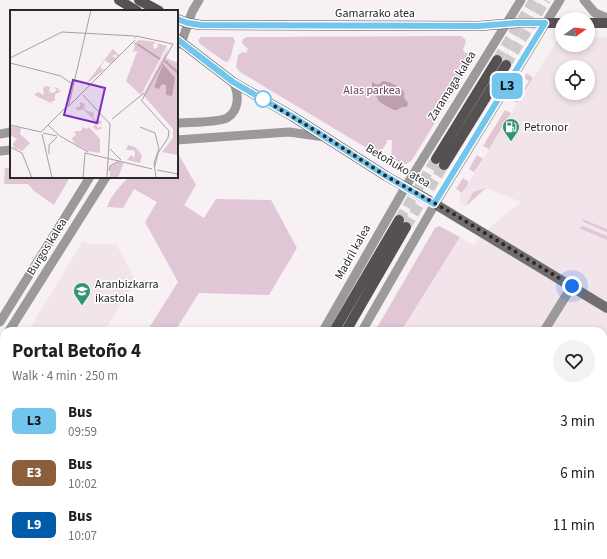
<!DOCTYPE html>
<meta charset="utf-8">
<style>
:root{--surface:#fff;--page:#f2f2f2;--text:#202124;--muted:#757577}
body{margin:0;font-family:"Source Sans 3",sans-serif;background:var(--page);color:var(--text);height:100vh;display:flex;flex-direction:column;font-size:15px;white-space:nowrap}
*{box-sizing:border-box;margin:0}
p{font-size:13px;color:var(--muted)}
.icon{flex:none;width:22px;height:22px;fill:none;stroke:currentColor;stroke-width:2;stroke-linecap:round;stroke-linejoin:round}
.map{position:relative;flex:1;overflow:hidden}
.drawer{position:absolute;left:0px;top:327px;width:607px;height:232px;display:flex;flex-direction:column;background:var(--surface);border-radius:12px 12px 0 0;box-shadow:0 2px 6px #0003}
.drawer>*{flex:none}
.badge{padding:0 8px;border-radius:6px;font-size:14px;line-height:26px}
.needle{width:26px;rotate:76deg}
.fabs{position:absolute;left:555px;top:12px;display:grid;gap:8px}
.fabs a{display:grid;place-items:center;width:40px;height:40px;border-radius:50%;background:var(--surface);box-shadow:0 2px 6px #0003;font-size:20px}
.you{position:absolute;width:20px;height:20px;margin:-10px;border:3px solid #fff;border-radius:50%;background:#1a73e8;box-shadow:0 0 0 6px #1a73e833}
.map>.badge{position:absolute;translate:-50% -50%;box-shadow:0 0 0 2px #fff}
.round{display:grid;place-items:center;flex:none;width:42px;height:42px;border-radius:21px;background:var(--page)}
.head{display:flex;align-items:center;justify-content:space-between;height:68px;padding:0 12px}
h1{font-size:19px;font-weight:700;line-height:30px}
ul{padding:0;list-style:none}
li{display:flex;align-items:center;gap:12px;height:52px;padding:0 12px}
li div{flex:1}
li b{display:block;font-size:15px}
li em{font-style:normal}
li .badge{min-width:44px;font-weight:700;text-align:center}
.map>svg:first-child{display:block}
.built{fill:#f2e4eb;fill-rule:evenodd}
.green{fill:#e1c6d5}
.water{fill:#bda0b0}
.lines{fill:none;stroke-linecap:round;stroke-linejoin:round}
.primary-tunnel{stroke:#cec9cb;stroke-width:10;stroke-dasharray:10 5;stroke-linecap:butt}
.minor{stroke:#9c999a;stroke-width:9}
.secondary{stroke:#726e70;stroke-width:10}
.primary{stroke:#555153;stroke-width:10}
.line-casing{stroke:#fff;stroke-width:9}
.line{stroke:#72c6ee;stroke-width:6}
.walk{stroke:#2a2829;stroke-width:4;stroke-dasharray:0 7.2}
.stop-dot{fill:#fff;stroke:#72c6ee;stroke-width:2}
.labels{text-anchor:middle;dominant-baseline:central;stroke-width:3;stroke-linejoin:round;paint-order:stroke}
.street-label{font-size:12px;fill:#2a2829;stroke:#fff}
.park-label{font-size:12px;fill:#71455f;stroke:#fff}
.poi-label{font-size:12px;fill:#2a2829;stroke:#fff;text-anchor:start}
.inset-river{fill:none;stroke:#bda0b0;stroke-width:2}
.inset-road{fill:none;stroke:#a5a1a3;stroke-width:1}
.view{fill:#7b2cbf;fill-opacity:0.15;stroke:#7b2cbf;stroke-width:2}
.inset-edge{fill:none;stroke:#2a2829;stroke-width:2}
</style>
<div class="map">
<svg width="607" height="559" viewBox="0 0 607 559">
<rect width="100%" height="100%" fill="#f7f1f4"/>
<path class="built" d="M607 37V559H256L259 555H603V331H401L460 237 473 245 495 223 521 202 486 188 473 192 466 206 460 204V196L557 40 562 39V45H588V38ZM562 67H588V93H562Z
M83 241 88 244H116L136 281 104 331H28Z
M4 370V484L0 482V377Z"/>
<path class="green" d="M461 36 465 39 466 42 463 49 465 53 470 52 462 65 465 68V74L412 160C406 166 394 168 392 157 391 152 392 146 392 140H387C385 150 379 153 370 150L240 72 236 67 238 55 243 52 246 53 248 49 242 43 243 39 247 37Z
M201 37H233L235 41 230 59 227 62 224 61 200 44 198 40Z
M527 73 533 78 517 103 512 100 515 94 519 97 529 81 524 78Z
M505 110 511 113 489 149 483 146Z
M177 155H179L196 185 184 205 204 218 216 199 271 200 297 248 269 295 199 293 175 331H147L178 282 145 222 157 202 134 189 123 208 107 207C112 194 120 186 129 177H177Z
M477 155 483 159 474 172 469 169Z
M5 168H11V177H70L54 205 34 191 28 184H4Z
M463 178 469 182 462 193 456 189Z
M486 188 466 206 473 192Z
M582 219 607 229V232L584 222Z
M439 226 460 237 401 331H375L435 228Z
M581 226 585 227 607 236V240L581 229H580Z
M0 522H4V555H56L58 559H0Z"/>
<path class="water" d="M383 81C388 81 400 86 404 92 405 94 404 96 404 98L408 103 407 107H402L397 110H394C387 106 374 102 377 92L372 88V82L378 85Z"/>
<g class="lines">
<path class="primary-tunnel" d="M497 60 534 0
M506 65 546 0
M399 220 436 159
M406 227 444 165"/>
<path class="minor" d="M584 0 595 13 607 18
M177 45 183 38 192 12 199 0
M177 123C189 122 217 123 227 118 240 110 239 93 233 82
M0 134 11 132
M177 140 289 132 325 137
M0 151 11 150
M0 322 90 177
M9 331 106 177
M323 331 406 186 521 0
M362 331 435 204 560 0
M544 331 572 286
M0 346 4 339
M603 553 607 556
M404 559 406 555"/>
<path class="secondary" d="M435 204 607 308"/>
<path class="primary" d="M119 0 137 11
M139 0 159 11
M177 19 188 23 201 25 479 26 516 23H562
M588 23H607
M177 39 233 82 292 116 386 176 435 204
M436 159 497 60
M444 165 506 65
M334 331 399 220
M346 331 406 227
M199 559 201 555
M224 559 226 555"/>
</g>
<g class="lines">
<defs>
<path id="line" d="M177 19 188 23 201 25 479 26 516 23H545L434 204 386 176 292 116 233 82 177 39"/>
</defs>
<use href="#line" class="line-casing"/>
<use href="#line" class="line"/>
<path class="walk" d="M263 99 326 137 386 176 452 213 572 286"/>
</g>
<defs>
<symbol id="fuel-pin" viewBox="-11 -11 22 30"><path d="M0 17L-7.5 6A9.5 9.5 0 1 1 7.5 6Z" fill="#33946d" stroke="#fff"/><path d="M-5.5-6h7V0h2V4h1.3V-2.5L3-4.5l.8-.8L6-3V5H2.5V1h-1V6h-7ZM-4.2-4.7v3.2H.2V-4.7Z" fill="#fff"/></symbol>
<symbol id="school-pin" viewBox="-11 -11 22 30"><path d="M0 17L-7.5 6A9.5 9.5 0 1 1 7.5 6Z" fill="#33946d" stroke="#fff"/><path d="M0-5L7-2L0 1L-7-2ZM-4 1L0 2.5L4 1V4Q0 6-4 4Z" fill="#fff"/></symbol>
</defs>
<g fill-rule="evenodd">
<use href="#fuel-pin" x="501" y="117" width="20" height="27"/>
<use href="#school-pin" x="72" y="281" width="20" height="27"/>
</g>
<circle class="stop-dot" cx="263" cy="99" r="8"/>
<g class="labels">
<g class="street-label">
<text x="375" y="13">Gamarrako atea</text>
<text transform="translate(452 86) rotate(-58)">Zaramaga kalea</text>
<text transform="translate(398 166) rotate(31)">Betoñuko atea</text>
<text transform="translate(47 247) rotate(-58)">Burgos kalea</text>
<text transform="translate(353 252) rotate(-61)">Madril kalea</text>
</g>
<g class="park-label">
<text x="372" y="90">Alas parkea</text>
</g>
<g class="poi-label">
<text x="524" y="127">Petronor</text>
<text x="95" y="284">Aranbizkarra<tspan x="95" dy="14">ikastola</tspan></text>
</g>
</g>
<g transform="translate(10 10)">
<rect width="168" height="168" fill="#f7f1f4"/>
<path d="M112 27 103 39 109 45 107 47 105 43V46L103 44V47L98 46 107 48 100 54 95 50 91 56V59H95L75 75ZM129 30 146 32 143 35 144 39 148 37 147 33 157 36 131 85 116 71 127 42 131 44 126 41 123 42 125 36 123 33ZM158 38 156 48 168 53V145L152 142 163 128V119L133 85ZM36 76 40 77 39 82 43 83 47 80 44 77 48 78 49 81 51 79 50 82 45 84V91H41L43 94 24 85 28 82 34 85 33 78ZM70 92 75 94 74 98 77 101 84 103 83 107 86 110 92 111 91 114 86 115 88 118 92 116 91 119 86 120 82 116H85V111L73 99 67 101 66 97H70ZM0 116 11 118 10 124 20 133 12 141 4 138 3 134 7 129 0 125ZM73 117 77 119 79 117 90 129V143L78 141 64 133 62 128 66 125 64 121H71ZM118 135 125 137 132 145 130 153 117 150 121 145 124 148 125 143 124 140H116ZM107 152H114L108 168H100V157Z" fill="#e1c6d5"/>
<path d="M153 54 165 68 162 86 156 85V75L152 74 149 79 144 77Z" fill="#bda0b0"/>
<path class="inset-river" d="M127 34 150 49M155 51 168 63"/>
<path class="inset-road" d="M124 28 126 26 163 34 132 90M0 48 52 22 125 26M0 53 51 66 62 74M73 85 100 114 97 168M131 90 159 121 158 128 148 143 145 156M58 97 125 30M102 109 134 83M0 115 31 122M38 115 50 126 78 142M130 117 145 123 149 139 144 153 146 168M31 122 59 94 81 0M33 123 47 126M32 124 42 168M0 137 12 143 22 168M100 139 111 150M75 143 142 159M39 144V135L47 127M147 160 168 164M99 161 100 156 109 151M73 168 75 143"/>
<path class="view" d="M63 70 95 78 87 113 54 105Z"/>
<rect width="168" height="168" class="inset-edge"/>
</g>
</svg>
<div class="fabs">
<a><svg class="needle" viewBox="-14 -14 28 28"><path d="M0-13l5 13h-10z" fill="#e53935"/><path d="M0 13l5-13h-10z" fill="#757577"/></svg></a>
<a><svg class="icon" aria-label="locate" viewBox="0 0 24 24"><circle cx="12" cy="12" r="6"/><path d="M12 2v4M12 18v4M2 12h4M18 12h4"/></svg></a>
</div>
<div class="you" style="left:572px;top:286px"></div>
<b class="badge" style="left:507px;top:86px;background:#72c6ee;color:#111">L3</b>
<section class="drawer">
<div class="head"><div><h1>Portal Betoño 4</h1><p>Walk · 4 min · 250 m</p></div><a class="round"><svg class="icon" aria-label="heart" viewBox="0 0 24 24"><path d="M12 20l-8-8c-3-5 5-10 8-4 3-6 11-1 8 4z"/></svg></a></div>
<ul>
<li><span class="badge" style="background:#72c6ee;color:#111">L3</span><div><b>Bus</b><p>09:59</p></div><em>3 min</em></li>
<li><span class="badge" style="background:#8b5e3c;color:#fff">E3</span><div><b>Bus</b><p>10:02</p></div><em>6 min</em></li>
<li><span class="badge" style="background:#005ca8;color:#fff">L9</span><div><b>Bus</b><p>10:07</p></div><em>11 min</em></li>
</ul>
</section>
</div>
